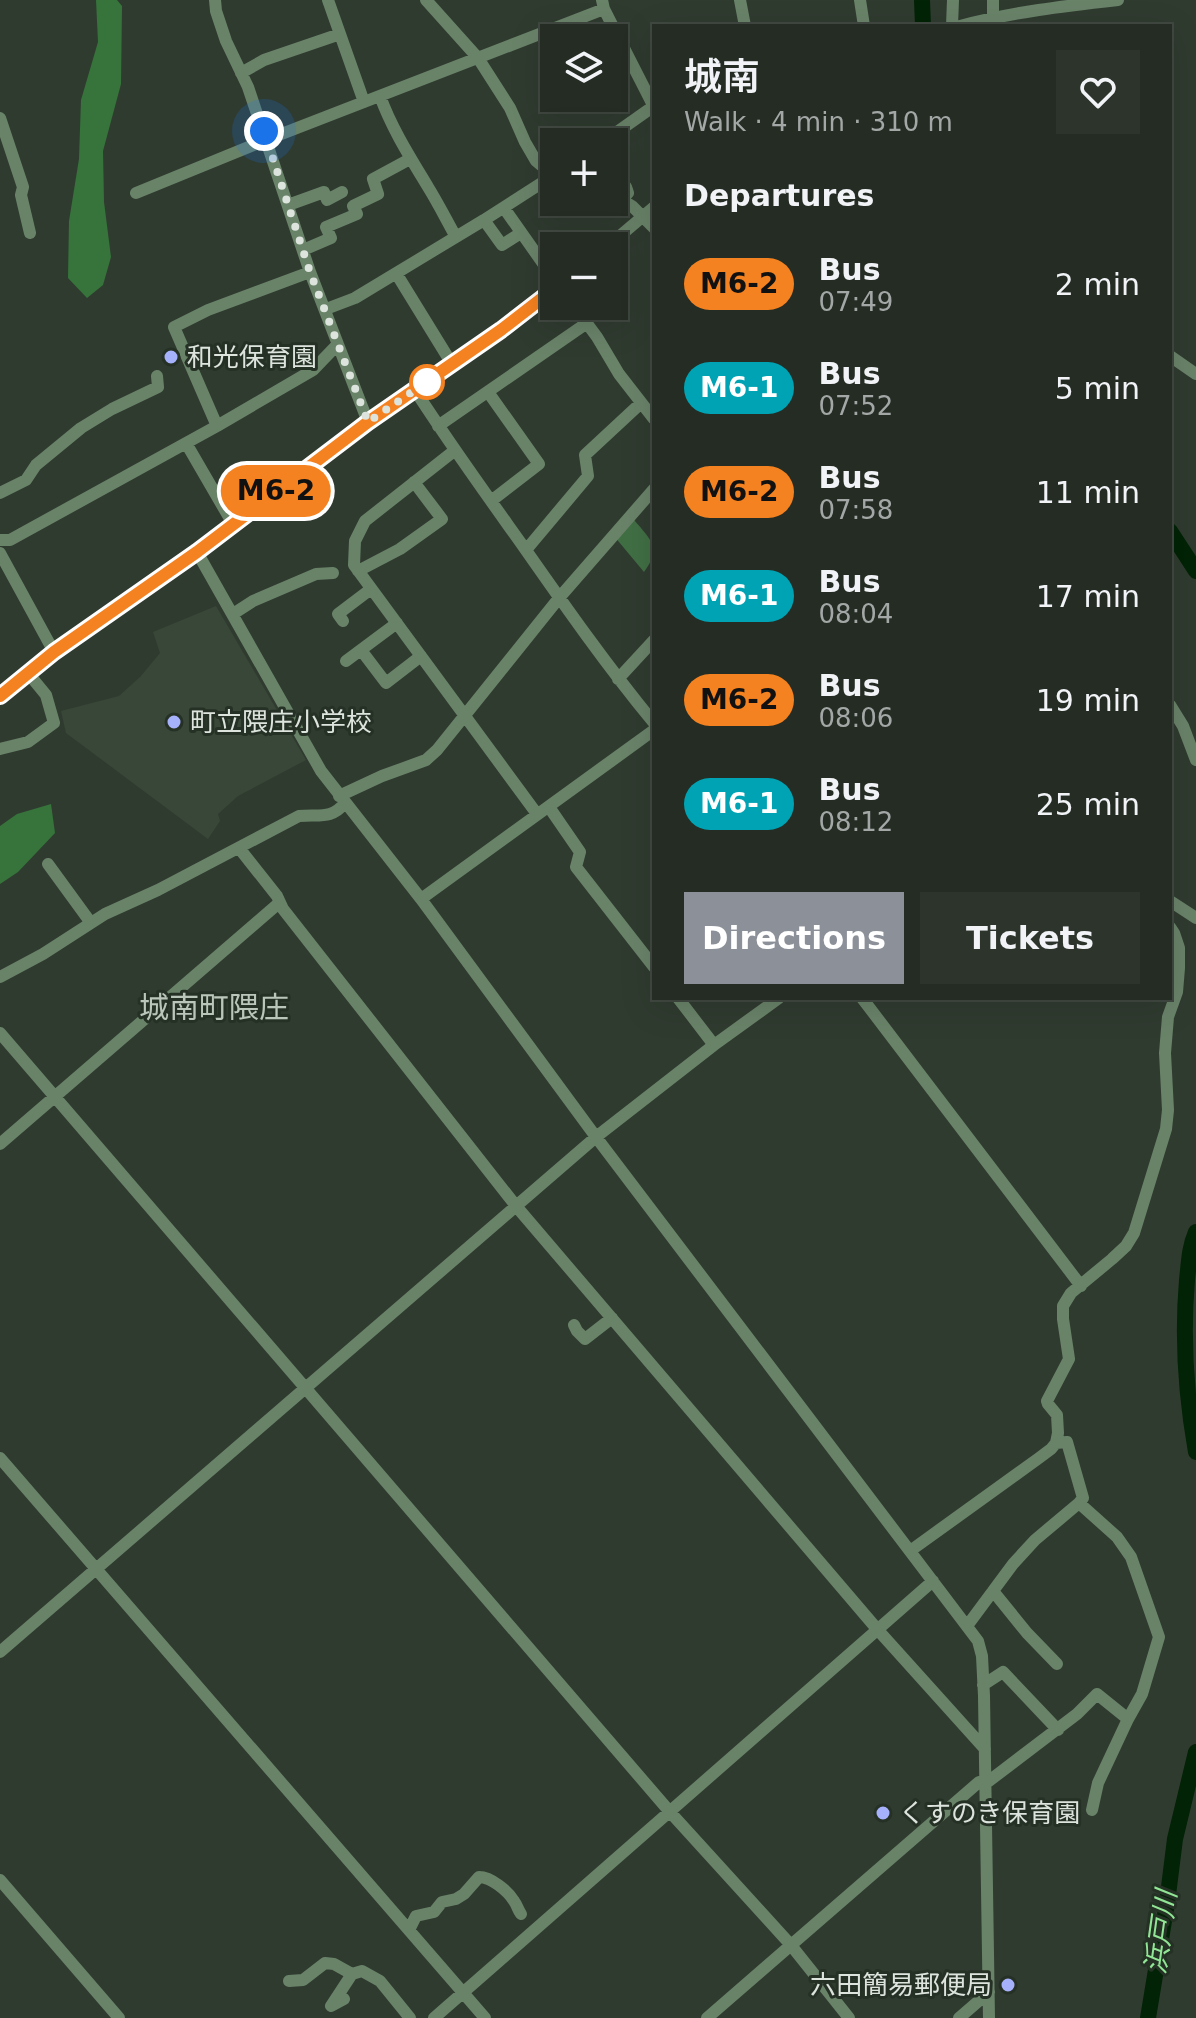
<!DOCTYPE html>
<meta charset="utf-8">
<style>
:root{--surface:#242c24;--page:#2c342c;--text:#f1f3f6;--muted:#a3a7a6;--line:#414841;--accent:#8c9099}
body{margin:0;font-family:"DejaVu Sans","Noto Sans JP",sans-serif;background:var(--page);color:var(--text);height:100vh;display:flex;flex-direction:column;font-size:30px;white-space:nowrap}
*{box-sizing:border-box;margin:0}
p{font-size:26px;color:var(--muted)}
.icon{flex:none;width:44px;height:44px;fill:none;stroke:currentColor;stroke-width:2;stroke-linecap:round;stroke-linejoin:round}
.map{position:relative;flex:1;overflow:hidden}
.drawer{position:absolute;left:652px;top:24px;width:520px;height:976px;display:flex;flex-direction:column;background:var(--surface);border-radius:0px;box-shadow:0 8px 32px #0002,0 0 0 2px var(--line)}
.drawer>*{flex:none}
.badge{padding:0 16px;border-radius:26px;font-size:28px;line-height:52px}
.fabs{position:absolute;left:540px;top:24px;display:grid;gap:16px}
.fabs a{display:grid;place-items:center;width:88px;height:88px;border-radius:0px;background:var(--surface);box-shadow:0 8px 32px #0002,0 0 0 2px var(--line);font-size:40px}
.you{position:absolute;width:40px;height:40px;margin:-20px;border:6px solid #fff;border-radius:50%;background:#1a73e8;box-shadow:0 0 0 12px #1a73e833}
.map>.badge{position:absolute;translate:-50% -50%;box-shadow:0 0 0 4px #fff}
h2{padding:0 32px;font-size:30px;line-height:72px}
.round{display:grid;place-items:center;flex:none;width:84px;height:84px;border-radius:0px;background:var(--page)}
.headline{display:flex;align-items:center;justify-content:space-between;height:136px;padding:0 32px}
h1{font-size:38px;font-weight:600;line-height:60px}
.primary-button{display:flex;gap:16px;margin-top:auto;padding:16px 32px}
.primary-button a{flex:1;height:92px;border-radius:0px;background:var(--accent);color:#fff;font-size:32px;font-weight:600;line-height:92px;text-align:center}
.primary-button a+a{background:var(--page);color:var(--text)}
ul{padding:0;list-style:none}
li{display:flex;align-items:center;gap:24px;height:104px;padding:0 32px}
li div{flex:1}
li b{display:block;font-size:30px}
li em{font-style:normal}
li .badge{min-width:88px;font-weight:700;text-align:center}
.map>svg:first-child{display:block}
.built{fill:#384738}
.green{fill:#416f44}
.forest{fill:#36743b}
.lines{fill:none;stroke-linecap:round;stroke-linejoin:round}
.stream{stroke:#022306;stroke-width:3}
.river{stroke:#022306;stroke-width:16}
.minor{stroke:#698369;stroke-width:12}
.line-casing{stroke:#fff;stroke-width:18}
.line{stroke:#f58220;stroke-width:12}
.walk{stroke:#dde4dd;stroke-width:8;stroke-dasharray:0 14.4}
.poi-dot{fill:#a6b1fc;stroke:#263126;stroke-width:3}
.stop-dot{fill:#fff;stroke:#f58220;stroke-width:4}
.labels{text-anchor:middle;dominant-baseline:central;stroke-width:6;stroke-linejoin:round;paint-order:stroke}
.poi-label{font-size:26px;fill:#dde4dd;stroke:#263126;text-anchor:start}
.water-label{font-size:28px;font-style:italic;fill:#91e695;stroke:#263126}
.quarter-label{font-size:30px;fill:#b9c6b9;stroke:#263126}
</style>
<div class="map">
<svg width="1196" height="2018" viewBox="0 0 1196 2018">
<rect width="100%" height="100%" fill="#303b30"/>
<path class="built" d="M216 606 306 760 238 796 218 814 220 821 208 839 66 733 61 711 119 696 141 676 160 653 153 632Z"/>
<path class="green" d="M631 516C648 538 664 546 644 572L614 536Z"/>
<path class="forest" d="M96 0H117L122 6 121 84 103 151 104 202 111 257 103 285 87 298 68 278 69 221 79 159 81 100 98 42Z
M51 804 55 833 18 872 0 884V826L17 814Z"/>
<g class="lines">
<path class="stream" d="M1195 1756 1196 1757"/>
<path class="river" d="M922 0 923 26
M1170 531 1196 571
M1196 1232C1189 1248 1189 1263 1187 1280 1182 1338 1186 1396 1196 1452
M1148 2018 1167 1903 1175 1839 1196 1752"/>
<path class="minor" d="M215 0 216 11 226 41 248 87 310 272 368 422
M328 0 364 102
M426 0 478 58 510 108 525 142 536 161 554 176
M602 0 604 9 654 107
M740 0 745 26
M860 0 864 26
M993 17V0
M952 26 953 0
M960 26C1012 12 1065 6 1118 0
M241 73 264 60 340 34
M380 96C392 129 410 157 428 187 438 203 447 221 456 237
M0 118 23 187 21 195 30 233
M603 142 654 106
M614 172 626 187 628 193 623 199
M136 193 266 140 604 9
M614 195 632 206 654 228
M288 205 324 192 327 200 342 192
M504 208 554 279
M484 220 502 245 521 233
M608 246 654 207
M303 250 331 238 326 227 357 214 353 206 378 194 373 179 410 159
M396 273 452 364
M574 306 597 337 619 374 654 419
M326 309 355 298 484 220 554 175
M1170 356 1196 374
M415 390C449 443 486 494 523 546 565 606 607 666 654 723
M488 392 539 464 491 501
M217 426 174 327 208 310 310 272
M438 426 587 323
M186 443 233 524
M454 451 365 521 355 541 354 565 537 814
M0 493 26 480 36 465 81 428 112 409 158 387 157 376
M0 540H10L217 426 313 370 338 344
M526 550 588 476 585 455 641 403
M197 552 321 771 421 899 596 1137 978 1641 982 1656 984 1696 989 2018
M0 553 54 652
M358 571 400 549 442 519 414 482
M233 614 253 601 316 574 333 573
M343 621 338 614 371 589
M361 650 386 683 421 656
M346 661 397 623
M618 679 654 640
M0 696 54 652 197 552 368 422 501 330 554 289
M1170 705 1183 726 1196 760
M0 749 28 742 54 723 46 695 28 673
M339 796 382 776 426 760 437 750 559 598 654 489
M549 807 580 852 576 867 654 967
M239 848 277 896 283 909 516 1206 877 1629 985 1749
M48 864 91 923
M421 899 654 730
M1170 901 1196 918
M0 977 43 954 105 914 158 890 299 816C319 814 331 820 345 803
M678 998 714 1045
M862 998 1081 1286
M0 1033 670 1812 790 1944 849 2018
M0 1144 279 903
M574 1325 577 1331 585 1339 612 1318
M0 1458 485 2018
M1079 1503 1117 1537 1131 1557 1159 1637 1142 1694 1128 1719 1098 1783 1092 1810
M910 1551 1039 1458 1051 1449 1056 1443 1058 1433 1057 1415 1048 1404 1047 1401 1069 1359 1063 1319V1306L1071 1293 1112 1259 1126 1246 1134 1233 1166 1129 1168 1110 1165 1053 1168 1017 1177 992 1179 968V948L1174 933 1170 927
M993 1591 1027 1633 1057 1664
M967 1626 1013 1564 1035 1540 1079 1503 1083 1498 1067 1442 1056 1443
M0 1652 596 1137 714 1045 779 998
M983 1685 1003 1672 1058 1730
M0 1880 119 2018
M409 1930 416 1916 434 1912 442 1902 456 1899 464 1894 479 1877C491 1877 508 1891 514 1901 517 1905 518 1910 521 1914
M289 1981 303 1980 325 1963 334 1964 352 1974
M344 1999 331 2006 352 1974 362 1971 380 1981 410 2018
M434 2018 933 1581
M707 2018 979 1782 985 1784 1077 1714 1097 1694 1128 1719
M959 2018 989 1992"/>
</g>
<g class="lines">
<defs>
<path id="line" d="M0 696 54 652 197 552 368 422 501 330 554 289"/>
</defs>
<use href="#line" class="line-casing"/>
<use href="#line" class="line"/>
<path class="walk" d="M264 131 310 272 368 422 434 377 427 382"/>
</g>
<g class="poi-dot">
<circle cx="171" cy="357" r="8"/>
<circle cx="174" cy="722" r="8"/>
<circle cx="883" cy="1813" r="8"/>
<circle cx="1008" cy="1985" r="8"/>
</g>
<circle class="stop-dot" cx="427" cy="382" r="16"/>
<g class="labels">
<g class="poi-label">
<text x="187" y="357">和光保育園</text>
<text x="190" y="722">町立隈庄小学校</text>
<text x="899" y="1813">くすのき保育園</text>
<text x="992" y="1985" text-anchor="end">六田簡易郵便局</text>
</g>
<g class="water-label">
<text transform="translate(1161 1932) rotate(-82)">浜戸川</text>
</g>
<g class="quarter-label">
<text x="214" y="1007">城南町隈庄</text>
</g>
</g>
</svg>
<div class="fabs">
<a><svg class="icon" aria-label="layers" viewBox="0 0 24 24"><path d="M12 4l9 5-9 5-9-5zM3 14l9 5 9-5"/></svg></a>
<a>+</a>
<a>−</a>
</div>
<div class="you" style="left:264px;top:131px"></div>
<b class="badge" style="left:276px;top:491px;background:#f58220;color:#111">M6-2</b>
<section class="drawer">
<div class="headline"><div><h1>城南</h1><p>Walk · 4 min · 310 m</p></div><a class="round"><svg class="icon" aria-label="heart" viewBox="0 0 24 24"><path d="M12 20l-8-8c-3-5 5-10 8-4 3-6 11-1 8 4z"/></svg></a></div>
<h2>Departures</h2>
<ul>
<li><span class="badge" style="background:#f58220;color:#111">M6-2</span><div><b>Bus</b><p>07:49</p></div><em>2 min</em></li>
<li><span class="badge" style="background:#00a3b4;color:#fff">M6-1</span><div><b>Bus</b><p>07:52</p></div><em>5 min</em></li>
<li><span class="badge" style="background:#f58220;color:#111">M6-2</span><div><b>Bus</b><p>07:58</p></div><em>11 min</em></li>
<li><span class="badge" style="background:#00a3b4;color:#fff">M6-1</span><div><b>Bus</b><p>08:04</p></div><em>17 min</em></li>
<li><span class="badge" style="background:#f58220;color:#111">M6-2</span><div><b>Bus</b><p>08:06</p></div><em>19 min</em></li>
<li><span class="badge" style="background:#00a3b4;color:#fff">M6-1</span><div><b>Bus</b><p>08:12</p></div><em>25 min</em></li>
</ul>
<div class="primary-button"><a>Directions</a><a>Tickets</a></div>
</section>
</div>
